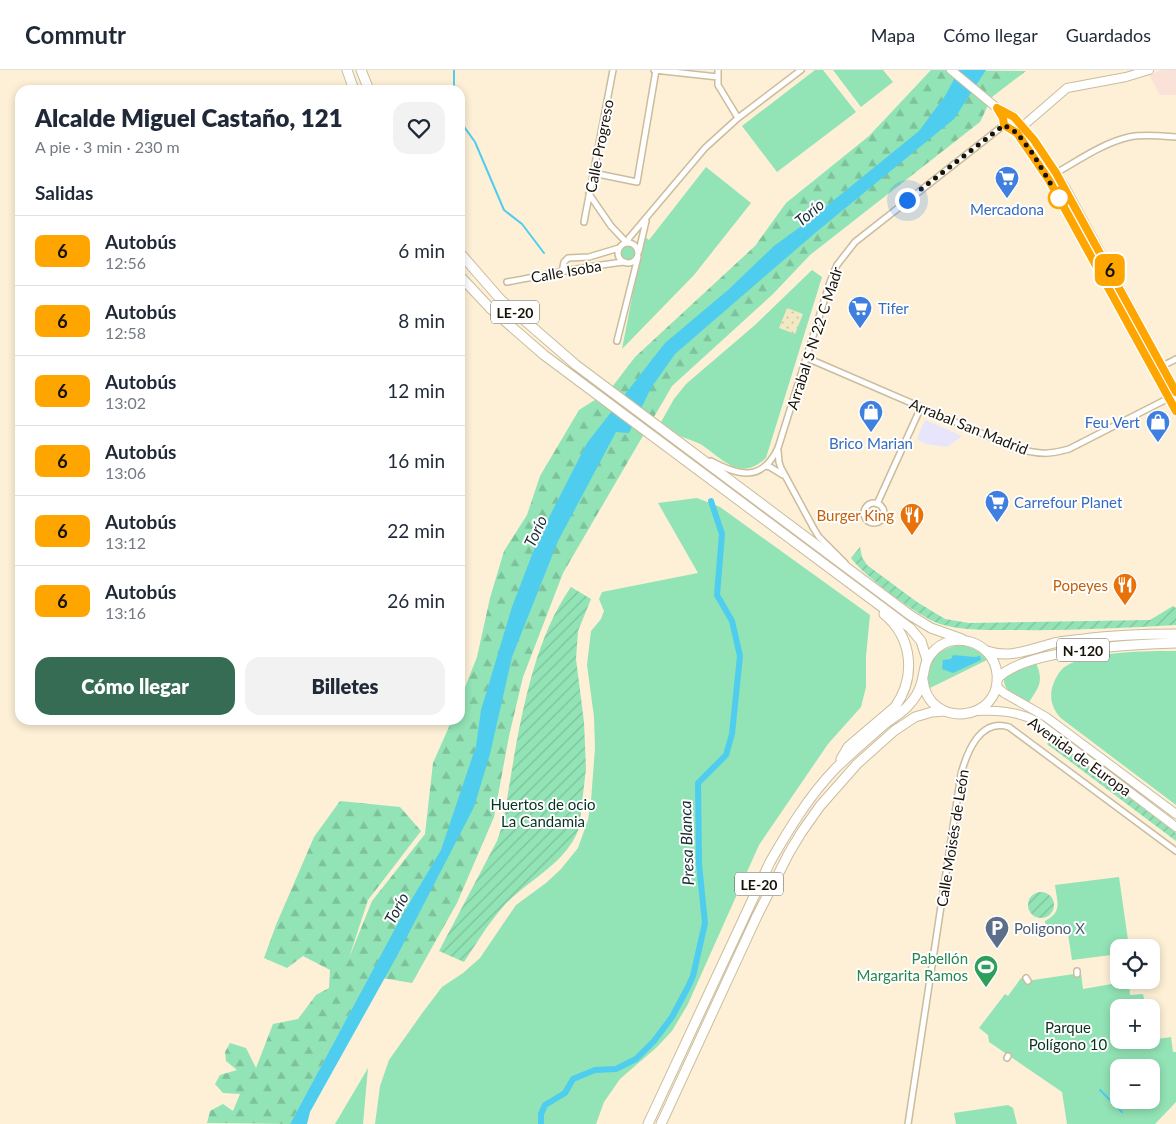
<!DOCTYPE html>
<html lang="es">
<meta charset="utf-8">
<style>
:root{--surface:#fff;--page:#f2f2f3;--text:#1f2937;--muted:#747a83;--line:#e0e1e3;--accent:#366c53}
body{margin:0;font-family:Lato,sans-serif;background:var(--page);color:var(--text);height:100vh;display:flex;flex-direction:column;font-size:19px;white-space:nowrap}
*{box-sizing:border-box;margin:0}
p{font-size:16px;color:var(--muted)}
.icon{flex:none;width:28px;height:28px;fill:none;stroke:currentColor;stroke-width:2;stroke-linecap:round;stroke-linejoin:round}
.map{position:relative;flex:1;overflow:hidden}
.side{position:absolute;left:15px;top:15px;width:450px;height:640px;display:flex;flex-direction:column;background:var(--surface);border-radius:15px;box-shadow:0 2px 8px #0003}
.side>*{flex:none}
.badge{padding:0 10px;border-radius:8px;font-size:18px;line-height:32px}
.fabs{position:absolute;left:1110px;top:869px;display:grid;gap:10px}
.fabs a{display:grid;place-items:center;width:50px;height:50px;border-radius:10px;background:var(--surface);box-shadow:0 2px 8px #0003;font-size:25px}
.you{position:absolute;width:25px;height:25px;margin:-12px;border:4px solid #fff;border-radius:50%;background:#1a73e8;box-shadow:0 0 0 8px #1a73e833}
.map>.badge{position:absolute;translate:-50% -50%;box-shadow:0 0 0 2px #fff}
h2{padding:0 20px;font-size:19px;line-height:45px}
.round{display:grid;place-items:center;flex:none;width:52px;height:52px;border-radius:15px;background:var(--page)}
.overview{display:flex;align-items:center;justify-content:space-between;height:85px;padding:0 20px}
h1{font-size:24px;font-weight:800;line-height:38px}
.action{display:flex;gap:10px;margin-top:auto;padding:10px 20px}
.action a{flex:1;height:58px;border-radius:15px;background:var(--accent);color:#fff;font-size:20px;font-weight:800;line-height:58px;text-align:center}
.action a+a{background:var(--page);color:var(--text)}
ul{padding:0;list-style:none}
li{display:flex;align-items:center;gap:15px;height:70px;padding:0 20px;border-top:1px solid var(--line)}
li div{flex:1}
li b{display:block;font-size:19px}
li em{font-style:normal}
li .badge{min-width:55px;font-weight:700;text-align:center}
header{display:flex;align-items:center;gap:30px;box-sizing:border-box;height:70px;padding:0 25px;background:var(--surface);border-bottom:1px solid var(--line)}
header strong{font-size:24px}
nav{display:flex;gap:28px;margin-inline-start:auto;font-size:18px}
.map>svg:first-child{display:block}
.commercial{fill:#e7e5fb}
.education{fill:#fae2d9}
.green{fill:#92e3b5;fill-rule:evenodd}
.forest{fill:url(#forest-firs)}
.sand{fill:url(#sand-dots)}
.garden{fill:url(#garden-furrows)}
.water{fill:#4fcdef}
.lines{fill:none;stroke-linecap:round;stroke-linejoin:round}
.stream{stroke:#4fcdef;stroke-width:2}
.canal{stroke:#4fcdef;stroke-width:6}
.street-casing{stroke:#cbbc9c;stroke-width:8}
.secondary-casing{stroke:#cbbc9c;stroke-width:10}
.primary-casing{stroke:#cbbc9c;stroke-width:10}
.highway-casing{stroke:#cbbc9c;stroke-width:11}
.street{stroke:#fff;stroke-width:5}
.secondary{stroke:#fff;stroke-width:8}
.primary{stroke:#fff;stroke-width:8}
.highway{stroke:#fff;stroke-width:9}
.line-casing{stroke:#fff;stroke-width:11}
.line{stroke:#ffa500;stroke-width:8}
.walk{stroke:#181307;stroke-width:5;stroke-dasharray:0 9}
.stop-dot{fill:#fff;stroke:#ffa500;stroke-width:2.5}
.labels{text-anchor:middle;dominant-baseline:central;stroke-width:4;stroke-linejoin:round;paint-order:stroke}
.shield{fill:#fff;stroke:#5d5a51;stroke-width:1}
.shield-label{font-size:14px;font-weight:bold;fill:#181307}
.street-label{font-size:15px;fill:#181307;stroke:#fff}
.shop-label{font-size:15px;fill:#366cbe;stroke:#fff}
.food-label{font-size:15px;fill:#c56008;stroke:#fff;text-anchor:end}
.park-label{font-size:15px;fill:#06321e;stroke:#fff}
.service-label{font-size:15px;fill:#4e5e75;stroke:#fff;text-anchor:start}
.leisure-label{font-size:15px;fill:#27864d;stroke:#fff;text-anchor:end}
.water-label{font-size:16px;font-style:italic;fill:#172d33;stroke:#fff}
</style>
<header>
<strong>Commutr</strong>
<nav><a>Mapa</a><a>Cómo llegar</a><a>Guardados</a></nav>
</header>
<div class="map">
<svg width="1176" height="1054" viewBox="0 0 1176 1054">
<defs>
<pattern id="forest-firs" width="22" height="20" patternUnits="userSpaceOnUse" patternTransform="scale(1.25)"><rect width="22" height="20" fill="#92e3b5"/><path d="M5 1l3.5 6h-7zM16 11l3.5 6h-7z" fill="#7dc29a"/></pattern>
<pattern id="sand-dots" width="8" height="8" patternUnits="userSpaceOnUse" patternTransform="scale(1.25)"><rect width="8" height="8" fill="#f2e8c3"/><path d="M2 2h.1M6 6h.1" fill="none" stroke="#cfc6a6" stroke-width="1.8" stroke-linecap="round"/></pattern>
<pattern id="garden-furrows" width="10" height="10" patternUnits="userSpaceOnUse" patternTransform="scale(1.25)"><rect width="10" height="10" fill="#92e3b5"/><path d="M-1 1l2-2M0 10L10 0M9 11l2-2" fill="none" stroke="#7dc29a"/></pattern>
</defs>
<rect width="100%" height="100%" fill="#fdf0d6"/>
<path class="commercial" d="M925 350 962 366 947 377 926 374 917 369Z"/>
<path class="education" d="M1161 0H1176V25H1160L1149 5Z"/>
<path class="green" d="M815 0H823L856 42 777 102 742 56Z
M833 0H883L893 12 861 37Z
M706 97 751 133 694 205 622 279 644 166 649 170Z
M621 183a7 7 0 1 1 14 0a7 7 0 1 1-14 0Z
M812 200 822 207 766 388C740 412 724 390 702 375 694 370 684 369 677 364 671 360 666 356 661 352L674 329 686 314 755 255Z
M697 428 720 437 870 545 866 586V617L861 637 828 674 759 775 688 934 672 961 657 977 620 1009 604 1032 596 1054H375L380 1016 389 990 423 942 442 917 463 903 480 888 516 835 546 813 561 799 578 778 588 750 591 731 595 678 594 647 587 595 591 561 601 549 604 541 599 529 602 522 698 503 658 433Z
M962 575C973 578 980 581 987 590L930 618C922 593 938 577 962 575Z
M1176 581V735L1062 649C1054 642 1049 630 1052 618 1054 611 1059 600 1066 596 1092 581 1146 581 1176 581Z
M1036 593C1044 611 1039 617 1029 632 1019 626 1003 622 1004 609L1007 604Z
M1119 807 1129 877 1119 878V884L1072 890 1068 864H1060L1059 858 1046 860 1045 851C1063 842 1057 832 1055 815Z
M1081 903 1083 919 1129 911 1130 925 1143 924 1146 937 1119 938V970H1151L1171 967 1173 982H1176V1032L1155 1054H1067L1062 1022 989 972 988 965 979 958 1005 924 1008 926 1021 908 1026 911ZM1119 998H1151V1030H1119Z
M368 998 363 1054H335Z
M1008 1035 1013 1038 1017 1054H956L954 1043Z"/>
<path class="forest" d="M931 0 1026 1 992 27 980 52 810 185 773 224 672 316 563 503 523 607 509 666 494 747 457 833 412 913 370 906 290 1054 207 1053 210 1041 223 1034 233 1041 240 1024 223 1023 215 1014 220 1005 237 1000 226 991 225 982 230 973 246 978 256 998 273 954 298 949 316 925 329 918 330 900 303 886 287 898 264 888 276 855 314 767 340 731 400 737 421 761 368 830 349 888 372 831 425 764 433 693 452 650H460V630L477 587 490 528 504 481 527 445 540 406 579 340 609 321 635 287 755 176 786 133 869 66Z"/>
<path class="sand" d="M787 238 803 244 795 264 779 258Z"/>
<path class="garden" d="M860 477 862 487 867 495 917 532 945 549 969 553 1150 550 1173 536 1176 538V555C1121 558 1066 561 1012 560 988 560 963 561 940 554 919 547 864 506 851 488Z
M571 517 591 529 578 561 576 589 584 652 586 699 579 758C566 795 526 810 502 838 488 854 476 874 464 892L439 881 497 771 503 753C516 679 527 579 571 517Z
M1051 669 1176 763V771L1047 674Z
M1028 835a13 13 0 1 1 26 0a13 13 0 1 1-26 0Z"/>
<path class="water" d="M959 0H986L954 49 815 163 675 284 651 318 629 363 616 362 558 471 512 587 490 684 474 737 397 886 310 1042 307 1054H290L403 844 441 780 476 676 481 640 512 537 538 469 587 373 665 273 728 220 774 176 807 152 919 61 945 26Z
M953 585 975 587 980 586 981 590 953 603 942 599 943 590 951 589Z"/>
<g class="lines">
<path class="stream" d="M454 20V0
M460 51 475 72 504 140 522 154 544 183
M1132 990 1140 998
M1100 1020 1122 1042"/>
<path class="canal" d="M541 1054V1044L545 1035 565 1023 573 1009 595 1000 616 999 636 989 654 971 672 947 688 917 693 906 705 853 699 794 698 713 726 685 732 664 740 586 732 551 717 525 722 464 711 431"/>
<defs>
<path id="street" d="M654 0 718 7
M718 0V15L738 48
M593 103 637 112 656 0
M1056 103C1079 90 1103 73 1129 67 1145 64 1161 66 1176 67
M589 124 611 156 627 173
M584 152 613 0
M628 172 629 168 705 78 738 48 801 0
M618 183a10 10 0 1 1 20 0a10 10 0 1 1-20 0Z
M639 181 646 151
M562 202 564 192 568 188 589 187 619 178
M507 212C546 205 585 196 625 192
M617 271 638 187
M807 288 1018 379C1039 384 1048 385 1069 379L1169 328
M1149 290C1159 299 1165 295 1176 289
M1169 328 1176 330
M778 381 779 392 781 398 814 459 819 467 845 493
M711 391C739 406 762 412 778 378L830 212 837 195 855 172 1004 55
M766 396 770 397 783 405
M864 443a10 10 0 1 1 20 0a10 10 0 1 1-20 0Z
M877 434 921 337
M1077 901V904
M1026 908 1028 911
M1007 988 1008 986
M908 1054 961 704C967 682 980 648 1009 657L1176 781"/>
<path id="secondary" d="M951 0 997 38 1013 46 1034 70 1065 117 1176 322
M998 40 1003 47 1004 55 1017 63 1049 110 1176 341
M1023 56 1067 18 1126 7 1149 0"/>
<path id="primary" d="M996 616 1004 623 1046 647 1176 744
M975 641C997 640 1016 641 1036 651L1176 757"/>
<path id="highway" d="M347 0 354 20
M361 0 369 20
M460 183 501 230 576 295 910 545 931 558 962 569
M460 206 490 238 544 285 910 558 921 571 927 590
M987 581C1010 589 1031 579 1054 573 1064 571 1074 570 1084 569 1115 565 1145 564 1176 564
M997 609C1023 579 1136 574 1176 573
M841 689 848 677 895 637C916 607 913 568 884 544
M648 1054 770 792C789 759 809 726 835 699 851 683 869 668 886 653 893 648 901 643 907 637 914 630 920 620 922 611 925 600 924 592 932 583 953 558 994 572 997 604 1002 652 928 660 923 610
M661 1054 757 846 789 783 801 763 820 736 857 694 894 661 915 647 932 642 945 641"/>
</defs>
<use href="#street" class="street-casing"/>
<use href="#secondary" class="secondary-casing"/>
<use href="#primary" class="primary-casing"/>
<use href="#highway" class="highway-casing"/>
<use href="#street" class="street"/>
<use href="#secondary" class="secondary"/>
<use href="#primary" class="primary"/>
<use href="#highway" class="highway"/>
</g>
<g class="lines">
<defs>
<path id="line" d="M1176 322 1056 103 1034 70 1014 47 997 38 1003 48 1004 55 1017 63 1049 110 1176 341"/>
</defs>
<use href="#line" class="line-casing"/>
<use href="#line" class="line"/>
<path class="walk" d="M907 130 1004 55 1017 63 1033 84 1059 128"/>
</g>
<defs>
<symbol id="supermarket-pin" viewBox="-11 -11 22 30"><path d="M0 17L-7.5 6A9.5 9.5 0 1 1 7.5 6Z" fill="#3f7fe0" stroke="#fff"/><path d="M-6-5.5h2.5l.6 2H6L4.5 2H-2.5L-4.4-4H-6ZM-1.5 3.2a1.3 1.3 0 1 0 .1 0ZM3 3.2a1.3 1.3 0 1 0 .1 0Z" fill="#fff"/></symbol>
<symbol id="shop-pin" viewBox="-11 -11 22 30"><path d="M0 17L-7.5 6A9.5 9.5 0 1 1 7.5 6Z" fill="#3f7fe0" stroke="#fff"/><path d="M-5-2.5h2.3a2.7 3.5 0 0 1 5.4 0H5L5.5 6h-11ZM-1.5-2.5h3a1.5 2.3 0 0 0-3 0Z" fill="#fff"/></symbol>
<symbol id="restaurant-pin" viewBox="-11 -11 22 30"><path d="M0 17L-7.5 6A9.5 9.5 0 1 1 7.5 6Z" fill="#e8710a" stroke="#fff"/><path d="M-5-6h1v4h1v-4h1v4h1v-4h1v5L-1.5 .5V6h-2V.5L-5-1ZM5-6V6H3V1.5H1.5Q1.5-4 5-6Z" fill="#fff"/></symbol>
<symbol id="parking-pin" viewBox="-11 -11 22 30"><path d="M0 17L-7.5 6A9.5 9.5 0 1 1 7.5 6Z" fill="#5c6f8a" stroke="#fff"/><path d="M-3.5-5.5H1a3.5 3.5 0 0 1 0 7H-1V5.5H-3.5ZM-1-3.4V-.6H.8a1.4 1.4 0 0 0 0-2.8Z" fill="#fff"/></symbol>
<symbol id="stadium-pin" viewBox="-11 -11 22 30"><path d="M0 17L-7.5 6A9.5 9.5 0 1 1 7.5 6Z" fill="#2e9e5b" stroke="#fff"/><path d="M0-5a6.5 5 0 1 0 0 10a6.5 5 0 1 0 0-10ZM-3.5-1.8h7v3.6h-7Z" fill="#fff"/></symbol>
</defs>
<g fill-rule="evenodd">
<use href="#supermarket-pin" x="993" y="94" width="28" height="38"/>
<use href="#supermarket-pin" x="846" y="224" width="28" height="38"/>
<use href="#shop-pin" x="857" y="328" width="28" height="38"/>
<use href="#shop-pin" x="1144" y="338" width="28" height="38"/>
<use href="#supermarket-pin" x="983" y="418" width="28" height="38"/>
<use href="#restaurant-pin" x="898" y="431" width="28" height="38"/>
<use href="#restaurant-pin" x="1111" y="501" width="28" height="38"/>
<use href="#parking-pin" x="983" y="844" width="28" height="38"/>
<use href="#stadium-pin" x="972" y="883" width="28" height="38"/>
</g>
<circle class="stop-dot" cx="1059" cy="128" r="10"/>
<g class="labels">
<g class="shield">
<rect x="491" y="230.5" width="48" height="23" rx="4"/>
<rect x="1057" y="568.5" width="52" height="23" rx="4"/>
<rect x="735" y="802.5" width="48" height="23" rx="4"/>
</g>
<g class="shield-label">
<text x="515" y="242">LE-20</text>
<text x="1083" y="580">N-120</text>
<text x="759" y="814">LE-20</text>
</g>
<g class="street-label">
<text transform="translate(599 76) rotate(-79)">Calle Progreso</text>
<text transform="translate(566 201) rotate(-10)">Calle Isoba</text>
<text transform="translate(814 268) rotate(-72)">Arrabal S N 22 C Madr</text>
<text transform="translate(969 356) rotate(22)">Arrabal San Madrid</text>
<text transform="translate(1080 686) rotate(36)">Avenida de Europa</text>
<text transform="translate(952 768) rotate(-81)">Calle Moisés de León</text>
</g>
<g class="shop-label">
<text x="1007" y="139">Mercadona</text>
<text x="878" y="238" text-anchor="start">Tifer</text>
<text x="1140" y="352" text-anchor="end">Feu Vert</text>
<text x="871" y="373">Brico Marian</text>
<text x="1014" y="432" text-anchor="start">Carrefour Planet</text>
</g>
<g class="food-label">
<text x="894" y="445">Burger King</text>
<text x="1108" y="515">Popeyes</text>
</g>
<g class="park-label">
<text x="543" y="734">Huertos de ocio<tspan x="543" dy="17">La Candamia</tspan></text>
<text x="1068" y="957">Parque<tspan x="1068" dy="17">Polígono 10</tspan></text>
</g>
<g class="service-label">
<text x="1014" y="858">Poligono X</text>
</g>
<g class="leisure-label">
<text x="968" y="888">Pabellón<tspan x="968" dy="17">Margarita Ramos</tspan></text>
</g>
<g class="water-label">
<text transform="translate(809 142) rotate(-40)">Torío</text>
<text transform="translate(535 461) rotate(-65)">Torío</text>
<text transform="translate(686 773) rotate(-92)">Presa Blanca</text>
<text transform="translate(396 838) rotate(-61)">Torío</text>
</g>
</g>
</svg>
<div class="fabs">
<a><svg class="icon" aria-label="locate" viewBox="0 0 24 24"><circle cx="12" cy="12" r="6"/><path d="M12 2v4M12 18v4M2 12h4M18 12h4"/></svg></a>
<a>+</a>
<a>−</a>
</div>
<div class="you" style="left:907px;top:130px"></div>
<b class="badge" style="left:1110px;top:200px;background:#ffa500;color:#111">6</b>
<section class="side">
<div class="overview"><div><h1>Alcalde Miguel Castaño, 121</h1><p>A pie · 3 min · 230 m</p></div><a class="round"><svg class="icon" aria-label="heart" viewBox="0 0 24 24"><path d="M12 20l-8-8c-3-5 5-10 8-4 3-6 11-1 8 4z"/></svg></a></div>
<h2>Salidas</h2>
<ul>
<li><span class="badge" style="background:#ffa500;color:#111">6</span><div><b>Autobús</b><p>12:56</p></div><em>6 min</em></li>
<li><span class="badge" style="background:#ffa500;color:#111">6</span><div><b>Autobús</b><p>12:58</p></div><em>8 min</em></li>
<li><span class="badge" style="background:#ffa500;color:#111">6</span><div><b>Autobús</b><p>13:02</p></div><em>12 min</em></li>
<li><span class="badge" style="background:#ffa500;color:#111">6</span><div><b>Autobús</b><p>13:06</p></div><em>16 min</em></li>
<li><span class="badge" style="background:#ffa500;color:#111">6</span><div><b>Autobús</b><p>13:12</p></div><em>22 min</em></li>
<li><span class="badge" style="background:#ffa500;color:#111">6</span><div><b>Autobús</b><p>13:16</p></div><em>26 min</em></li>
</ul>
<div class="action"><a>Cómo llegar</a><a>Billetes</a></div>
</section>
</div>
